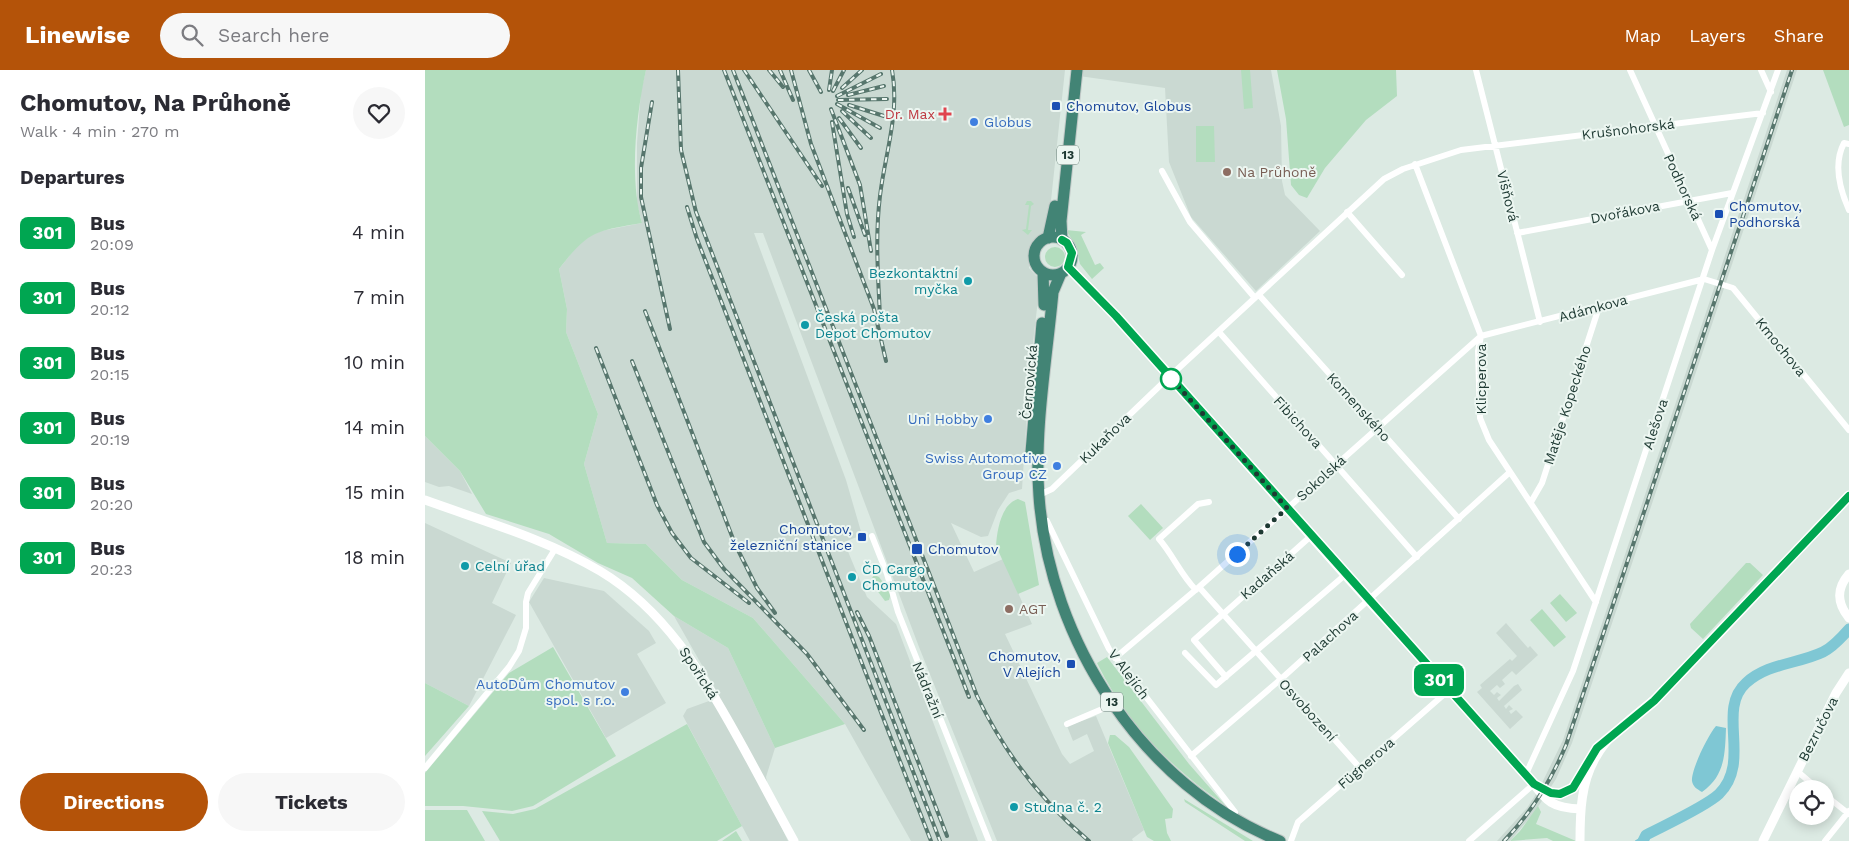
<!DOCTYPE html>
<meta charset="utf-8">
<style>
:root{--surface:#fff;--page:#f7f7f7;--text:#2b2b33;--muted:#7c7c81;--accent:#b45309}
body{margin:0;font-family:"Work Sans",sans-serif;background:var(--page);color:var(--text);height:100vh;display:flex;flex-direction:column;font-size:19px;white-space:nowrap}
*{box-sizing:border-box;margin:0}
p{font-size:16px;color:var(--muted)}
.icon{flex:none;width:28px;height:28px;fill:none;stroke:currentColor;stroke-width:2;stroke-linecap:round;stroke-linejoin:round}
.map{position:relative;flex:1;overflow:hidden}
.side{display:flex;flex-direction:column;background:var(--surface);width:425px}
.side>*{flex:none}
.badge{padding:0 10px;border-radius:8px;font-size:18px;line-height:32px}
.tools{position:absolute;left:1364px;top:710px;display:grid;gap:10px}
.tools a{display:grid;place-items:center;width:45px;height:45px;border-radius:50%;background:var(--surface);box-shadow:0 2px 12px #0003;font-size:25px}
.you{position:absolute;width:25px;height:25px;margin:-12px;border:4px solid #fff;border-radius:50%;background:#1a73e8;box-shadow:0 0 0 8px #1a73e833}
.map>.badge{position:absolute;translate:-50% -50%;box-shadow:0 0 0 2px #fff}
h2{padding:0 20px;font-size:19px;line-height:45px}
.round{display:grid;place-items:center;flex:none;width:52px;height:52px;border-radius:26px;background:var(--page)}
.summary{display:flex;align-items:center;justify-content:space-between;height:85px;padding:0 20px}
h1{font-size:24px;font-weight:700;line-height:38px}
.primary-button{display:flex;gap:10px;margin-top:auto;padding:10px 20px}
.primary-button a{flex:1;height:58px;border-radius:30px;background:var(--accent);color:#fff;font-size:20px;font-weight:700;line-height:58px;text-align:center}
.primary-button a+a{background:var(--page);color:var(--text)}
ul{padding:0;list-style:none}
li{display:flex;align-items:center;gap:15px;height:65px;padding:0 20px}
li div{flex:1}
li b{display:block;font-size:19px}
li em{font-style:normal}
li .badge{min-width:55px;font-weight:700;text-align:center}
header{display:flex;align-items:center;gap:30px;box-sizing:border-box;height:70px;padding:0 25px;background:var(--accent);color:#fff}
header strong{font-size:24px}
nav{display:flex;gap:28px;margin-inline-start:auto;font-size:18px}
.search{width:350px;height:45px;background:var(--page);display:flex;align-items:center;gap:12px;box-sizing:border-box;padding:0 18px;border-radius:28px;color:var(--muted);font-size:19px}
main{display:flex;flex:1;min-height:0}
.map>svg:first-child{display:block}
.built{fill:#cad9d2}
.green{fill:#b3ddbe}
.water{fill:#7fc7d4}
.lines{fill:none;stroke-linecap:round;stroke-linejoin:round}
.stream{stroke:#7fc7d4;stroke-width:2}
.river{stroke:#7fc7d4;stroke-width:11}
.trunk-casing{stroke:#c0c8c6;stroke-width:13}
.minor{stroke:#fff;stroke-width:6}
.tertiary{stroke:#fff;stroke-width:9}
.trunk{stroke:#428475;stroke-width:11}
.rail-casing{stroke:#57766d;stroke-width:4}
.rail{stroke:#ecf6f1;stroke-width:2;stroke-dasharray:5.5;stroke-linecap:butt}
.line-casing{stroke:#fff;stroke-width:11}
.line{stroke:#00a651;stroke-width:8}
.walk{stroke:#1d3932;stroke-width:5;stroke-dasharray:0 9}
.transit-dot{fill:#1a4fb4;stroke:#ecf6f1;stroke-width:2}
.health-dot{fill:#e0444e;stroke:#ecf6f1;stroke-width:2}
.shop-dot{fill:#3f7fe0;stroke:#ecf6f1;stroke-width:2}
.education-dot{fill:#8d6e63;stroke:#ecf6f1;stroke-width:2}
.culture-dot{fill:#0f9aa8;stroke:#ecf6f1;stroke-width:2}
.stop-dot{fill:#fff;stroke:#00a651;stroke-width:2.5}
.labels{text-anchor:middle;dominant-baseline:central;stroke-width:4;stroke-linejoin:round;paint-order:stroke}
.shield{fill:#ecf6f1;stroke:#5b726b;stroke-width:1}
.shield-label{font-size:12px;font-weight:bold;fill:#1d3932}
.transit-label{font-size:14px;fill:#164399;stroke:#ecf6f1;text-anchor:start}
.health-label{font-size:14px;fill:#be3a42;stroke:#ecf6f1;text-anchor:end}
.shop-label{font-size:14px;fill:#366cbe;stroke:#ecf6f1;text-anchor:end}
.street-label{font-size:14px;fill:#1d3932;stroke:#ecf6f1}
.education-label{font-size:14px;fill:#785e54;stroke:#ecf6f1;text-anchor:start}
.culture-label{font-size:14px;fill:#0d838f;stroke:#ecf6f1;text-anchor:start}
</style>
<header>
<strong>Linewise</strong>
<div class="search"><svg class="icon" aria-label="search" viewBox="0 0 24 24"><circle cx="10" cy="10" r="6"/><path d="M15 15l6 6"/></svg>Search here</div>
<nav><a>Map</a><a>Layers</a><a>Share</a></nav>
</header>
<main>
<section class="side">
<div class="summary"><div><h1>Chomutov, Na Průhoně</h1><p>Walk · 4 min · 270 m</p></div><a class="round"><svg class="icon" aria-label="heart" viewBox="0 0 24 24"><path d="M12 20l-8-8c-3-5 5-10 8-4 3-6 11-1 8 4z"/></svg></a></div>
<h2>Departures</h2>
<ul>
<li><span class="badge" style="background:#00a651;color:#fff">301</span><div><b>Bus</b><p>20:09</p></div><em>4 min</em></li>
<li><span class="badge" style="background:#00a651;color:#fff">301</span><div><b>Bus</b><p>20:12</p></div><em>7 min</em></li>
<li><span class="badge" style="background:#00a651;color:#fff">301</span><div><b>Bus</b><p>20:15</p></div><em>10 min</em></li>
<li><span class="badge" style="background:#00a651;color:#fff">301</span><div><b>Bus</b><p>20:19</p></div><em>14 min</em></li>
<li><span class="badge" style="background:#00a651;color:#fff">301</span><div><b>Bus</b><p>20:20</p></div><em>15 min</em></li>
<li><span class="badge" style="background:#00a651;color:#fff">301</span><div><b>Bus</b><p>20:23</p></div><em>18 min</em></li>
</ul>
<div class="primary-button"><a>Directions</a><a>Tickets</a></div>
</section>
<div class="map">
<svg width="1424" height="771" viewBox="0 0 1424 771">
<rect width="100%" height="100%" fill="#dceae3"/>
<path class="built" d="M221 0H640L624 149 616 167 606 176 604 198 613 208 614 221 605 298 597 419 584 423 573 440 563 466 556 467 526 453 549 502 578 489 607 554 580 564 637 684 645 694 669 681 662 664 648 671 642 656 671 646 719 760 707 769 708 771H572L494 577 338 163H329L421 410 437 465 419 472 442 527 471 554 553 771H486L420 654 328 548 257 510 221 474 182 473 159 394 173 344 141 262 142 239 134 199 153 175 171 162 217 153 212 134V73L216 21Z
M655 0H846L856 56 857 111 860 125 895 161 831 221 766 147 744 92 740 18 654 6Z
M1362 0H1372L1147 673 1131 709 1109 743 1085 771H1072L1102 738 1113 721 1138 670Z
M0 366 35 401 47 424 24 416 14 417 0 412Z
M0 453 86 493 67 533 91 545 44 636 0 613Z
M119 508 179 521 224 561 231 573 212 584 241 633 181 668 104 532Z
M249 546 303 578 350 678 341 707 346 735 363 771H325L258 646 262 639 295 627Z
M1081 553 1103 578 1105 576 1113 585 1091 605 1087 601 1077 610 1080 614 1075 618 1072 615 1065 621 1069 625 1072 622 1076 625 1072 628 1074 631 1089 616 1093 614 1097 620 1079 636 1081 639 1084 635 1088 639 1084 641 1086 644 1091 640 1098 647 1085 659 1052 622 1057 618 1055 615 1085 589 1087 591 1092 586 1071 563Z"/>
<path class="green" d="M0 0H221C211 45 204 109 217 153 171 161 164 160 134 199L142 239 141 262 173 344 159 394 182 473 221 474 257 510 328 548 420 654 350 678 303 578 249 546 207 508 173 493 124 464 61 444 35 401 0 366Z
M816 0H825L828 38 819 39Z
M852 0H971L972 26 941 50 900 98 882 128 874 125 866 115 861 49Z
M1398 0H1424V55L1419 57Z
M771 56H789L790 92H771Z
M602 131H606L609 134 606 136 603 160H607L603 165 597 160 601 159 604 135H600Z
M641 160 661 162 656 165 670 195 675 193 679 198 667 209 655 194 651 176Z
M620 187a10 10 0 1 1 20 0a10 10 0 1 1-20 0Z
M593 429 600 432 614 515 593 524 571 476C572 461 576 434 593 429Z
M716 434 738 458 725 470 703 446Z
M1321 493H1325L1338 505 1278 569 1266 558 1265 554Z
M449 505 454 507 466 523 464 530 460 531 445 511Z
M1135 524 1152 543 1141 552 1125 533Z
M1117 539 1141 567 1129 577 1105 550Z
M128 577 191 686 108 736 87 741 38 736H0V703L84 603Z
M682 587 764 694 800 735C745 697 702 654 672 593Z
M0 613 44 636 0 686Z
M262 654 317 756 292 771H75L57 741 88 744 110 739Z
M685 665H690L704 677 748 739 747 748 740 749 742 763 746 771H729L722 767 683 673Z
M759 729 828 771H820L760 732Z
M1113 736 1116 742 1111 754 1151 771H1128L1122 768 1085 771 1095 761Z
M0 740H42L60 771H0Z
M311 761 317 771H297Z"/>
<path class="water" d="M1291 656 1301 658C1300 684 1300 706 1277 722 1272 719 1268 717 1267 711 1266 700 1283 665 1291 656Z"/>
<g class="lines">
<path class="stream" d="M1211 771 1221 765"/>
<path class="river" d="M1218 771 1221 765C1240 755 1280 737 1294 724 1327 692 1291 640 1321 613 1343 593 1373 594 1398 582 1408 577 1417 567 1424 559"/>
<defs>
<path id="trunk" d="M609 186a19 19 0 1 1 38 0a19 19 0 1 1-38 0Z
M623 168 630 136
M637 170 636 151 652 0
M618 202 619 235
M636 203 628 222C622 288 609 360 614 426 624 570 718 717 855 771
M606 382 617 253"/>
</defs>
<use href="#trunk" class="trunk-casing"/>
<path class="minor" d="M1051 0 1115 252
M1205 0 1287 180
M1336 0 1346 22
M1424 74 1419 73C1408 94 1415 120 1424 140
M990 94 1056 266 1053 281 1055 348 1064 370 1171 532
M737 101 765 152 830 228
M922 142 977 205
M1092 163 1307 123
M834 225 1034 449
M794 262 992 487
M1056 266 1279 209 1308 218 1424 360
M614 425 627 419 744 307 959 109 978 99 1036 80 1338 43
M1106 432 1117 413 1174 237
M622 451 684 579 810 742
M447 466 462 504 473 542 564 771
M774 517 935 698
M771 520C756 505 748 485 734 469L773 434 784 432
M760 583 791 615 920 505
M690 588 774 517 1056 266
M801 607 769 570 886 466
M642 654 689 634
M766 686 856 609 1085 402
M0 698 84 597 94 581 101 558V532L103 523 130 479
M1372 701 1393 719
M1101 704 1148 601 1287 180 1353 0
M1400 725 1424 744
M866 771 873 752 1024 620
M1044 771 1109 714
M1400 771 1424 741"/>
<path class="tertiary" d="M643 197 691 246 920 505 1101 704C1120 728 1122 738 1156 739
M0 430C58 451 121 469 175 501 240 540 277 603 313 668 332 702 350 737 369 771
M1424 504C1411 519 1412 533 1424 548
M1111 715C1138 733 1149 721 1161 695
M1155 771C1155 742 1156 712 1171 687 1187 658 1219 641 1242 618 1303 555 1363 490 1424 426
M1338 771 1411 623 1424 603"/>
<use href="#trunk" class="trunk"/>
<defs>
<path id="rail" d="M253 0 256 80 271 142 515 771
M299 0 544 627
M308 0 552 626C579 682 616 731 664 771
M319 0 397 116
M344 0 358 17
M355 0 368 30
M366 0 386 74 449 239 461 291
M384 0 396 22
M417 18 437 0
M404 20 407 0
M408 21 419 0
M423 25 459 16
M412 26 456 4
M413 30 462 29
M227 32 216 98V127L245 259
M412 34 455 58
M424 35 459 46
M406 39 435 115 446 181
M417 41 446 68
M414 48 436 78
M407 52 422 144 429 167
M423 118 440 165
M262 137 272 169 506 771
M220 241 310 474 332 518 350 543
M455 246C453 206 450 166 455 126 460 83 475 44 467 0
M171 278 232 435 247 463 266 488 324 533
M207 291 279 472 299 499 382 584 439 660
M432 542 444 566 522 766
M1079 771C1106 743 1126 711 1141 675L1367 0"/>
</defs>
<use href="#rail" class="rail-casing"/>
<use href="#rail" class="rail"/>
</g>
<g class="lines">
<defs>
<path id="line" d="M637 170 642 173 647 183 643 197 691 246 1109 714 1126 723 1135 724 1148 718 1172 678 1229 631 1424 426"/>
</defs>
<use href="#line" class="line-casing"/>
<use href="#line" class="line"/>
<path class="walk" d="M746 309 744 306 862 438 812 484"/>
</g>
<g class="transit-dot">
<rect x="626" y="31" width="10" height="10" rx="2.5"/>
<rect x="1289" y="139" width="10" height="10" rx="2.5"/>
<rect x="432" y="462" width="10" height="10" rx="2.5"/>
<rect x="486" y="473" width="12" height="12" rx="2.5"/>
<rect x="641" y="589" width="10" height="10" rx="2.5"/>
</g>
<path class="health-dot" d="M517.5 36.5h5v5h5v5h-5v5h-5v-5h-5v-5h5z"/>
<g class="shop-dot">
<circle cx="549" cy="52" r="5"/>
<circle cx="563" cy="349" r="5"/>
<circle cx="632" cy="396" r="5"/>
<circle cx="200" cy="622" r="5"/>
</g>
<g class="education-dot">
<circle cx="802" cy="102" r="5"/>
<circle cx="584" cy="539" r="5"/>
</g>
<g class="culture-dot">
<circle cx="543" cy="211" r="5"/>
<circle cx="380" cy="255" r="5"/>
<circle cx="40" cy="496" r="5"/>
<circle cx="427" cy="507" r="5"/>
<circle cx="589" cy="737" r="5"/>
</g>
<circle class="stop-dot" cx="746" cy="309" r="10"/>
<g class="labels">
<g class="shield">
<rect x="632" y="75.5" width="22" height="19" rx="4"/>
<rect x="676" y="622.5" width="22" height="19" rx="4"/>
</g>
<g class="shield-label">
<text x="643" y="85">13</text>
<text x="687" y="632">13</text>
</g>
<g class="transit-label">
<text x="641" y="36">Chomutov, Globus</text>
<text x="1304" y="136">Chomutov,<tspan x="1304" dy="16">Podhorská</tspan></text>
<text x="427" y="459" text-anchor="end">Chomutov,<tspan x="427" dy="16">železniční stanice</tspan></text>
<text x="503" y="479">Chomutov</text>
<text x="636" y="586" text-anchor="end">Chomutov,<tspan x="636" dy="16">V Alejích</tspan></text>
</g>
<g class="health-label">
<text x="510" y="44">Dr. Max</text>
</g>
<g class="shop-label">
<text x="559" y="52" text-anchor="start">Globus</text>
<text x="553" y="349">Uni Hobby</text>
<text x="622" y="388">Swiss Automotive<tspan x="622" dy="16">Group CZ</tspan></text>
<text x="190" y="614">AutoDům Chomutov<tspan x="190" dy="16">spol. s r.o.</tspan></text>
</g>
<g class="street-label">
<text transform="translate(1203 59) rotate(-7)">Krušnohorská</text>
<text transform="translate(1258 117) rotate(65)">Podhorská</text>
<text transform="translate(1083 126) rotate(76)">Višňová</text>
<text transform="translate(1200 142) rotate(-11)">Dvořákova</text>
<text transform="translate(1168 238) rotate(-15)">Adámkova</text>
<text transform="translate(1356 277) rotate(51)">Kmochova</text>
<text transform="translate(1056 309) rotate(-90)">Klicperova</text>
<text transform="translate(604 312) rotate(-85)">Černovická</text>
<text transform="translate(1142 335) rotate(-72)">Matěje Kopeckého</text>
<text transform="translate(934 337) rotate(48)">Komenského</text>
<text transform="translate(873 352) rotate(48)">Fibichova</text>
<text transform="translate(1230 354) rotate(-72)">Alešova</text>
<text transform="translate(680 368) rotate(-44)">Kukaňova</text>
<text transform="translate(896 408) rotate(-42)">Sokolská</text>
<text transform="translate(842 505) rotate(-41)">Kadaňská</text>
<text transform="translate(905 566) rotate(-42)">Palachova</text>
<text transform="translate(274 603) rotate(57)">Spořická</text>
<text transform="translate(704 604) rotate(53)">V Alejích</text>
<text transform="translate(503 620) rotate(68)">Nádražní</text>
<text transform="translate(883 640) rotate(48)">Osvobození</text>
<text transform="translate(1393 659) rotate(-63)">Bezručova</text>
<text transform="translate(941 693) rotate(-41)">Fügnerova</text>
</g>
<g class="education-label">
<text x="812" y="102">Na Průhoně</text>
<text x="594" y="539">AGT</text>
</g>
<g class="culture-label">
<text x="533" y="203" text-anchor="end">Bezkontaktní<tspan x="533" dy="16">myčka</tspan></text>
<text x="390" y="247">Česká pošta<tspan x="390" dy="16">Depot Chomutov</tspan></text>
<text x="50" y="496">Celní úřad</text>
<text x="437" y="499">ČD Cargo<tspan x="437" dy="16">Chomutov</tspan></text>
<text x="599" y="737">Studna č. 2</text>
</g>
</g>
</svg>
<div class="tools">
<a><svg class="icon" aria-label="locate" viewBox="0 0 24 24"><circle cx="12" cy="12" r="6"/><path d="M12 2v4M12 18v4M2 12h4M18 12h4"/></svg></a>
</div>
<div class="you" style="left:812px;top:484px"></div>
<b class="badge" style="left:1014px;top:610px;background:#00a651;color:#fff">301</b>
</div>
</main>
